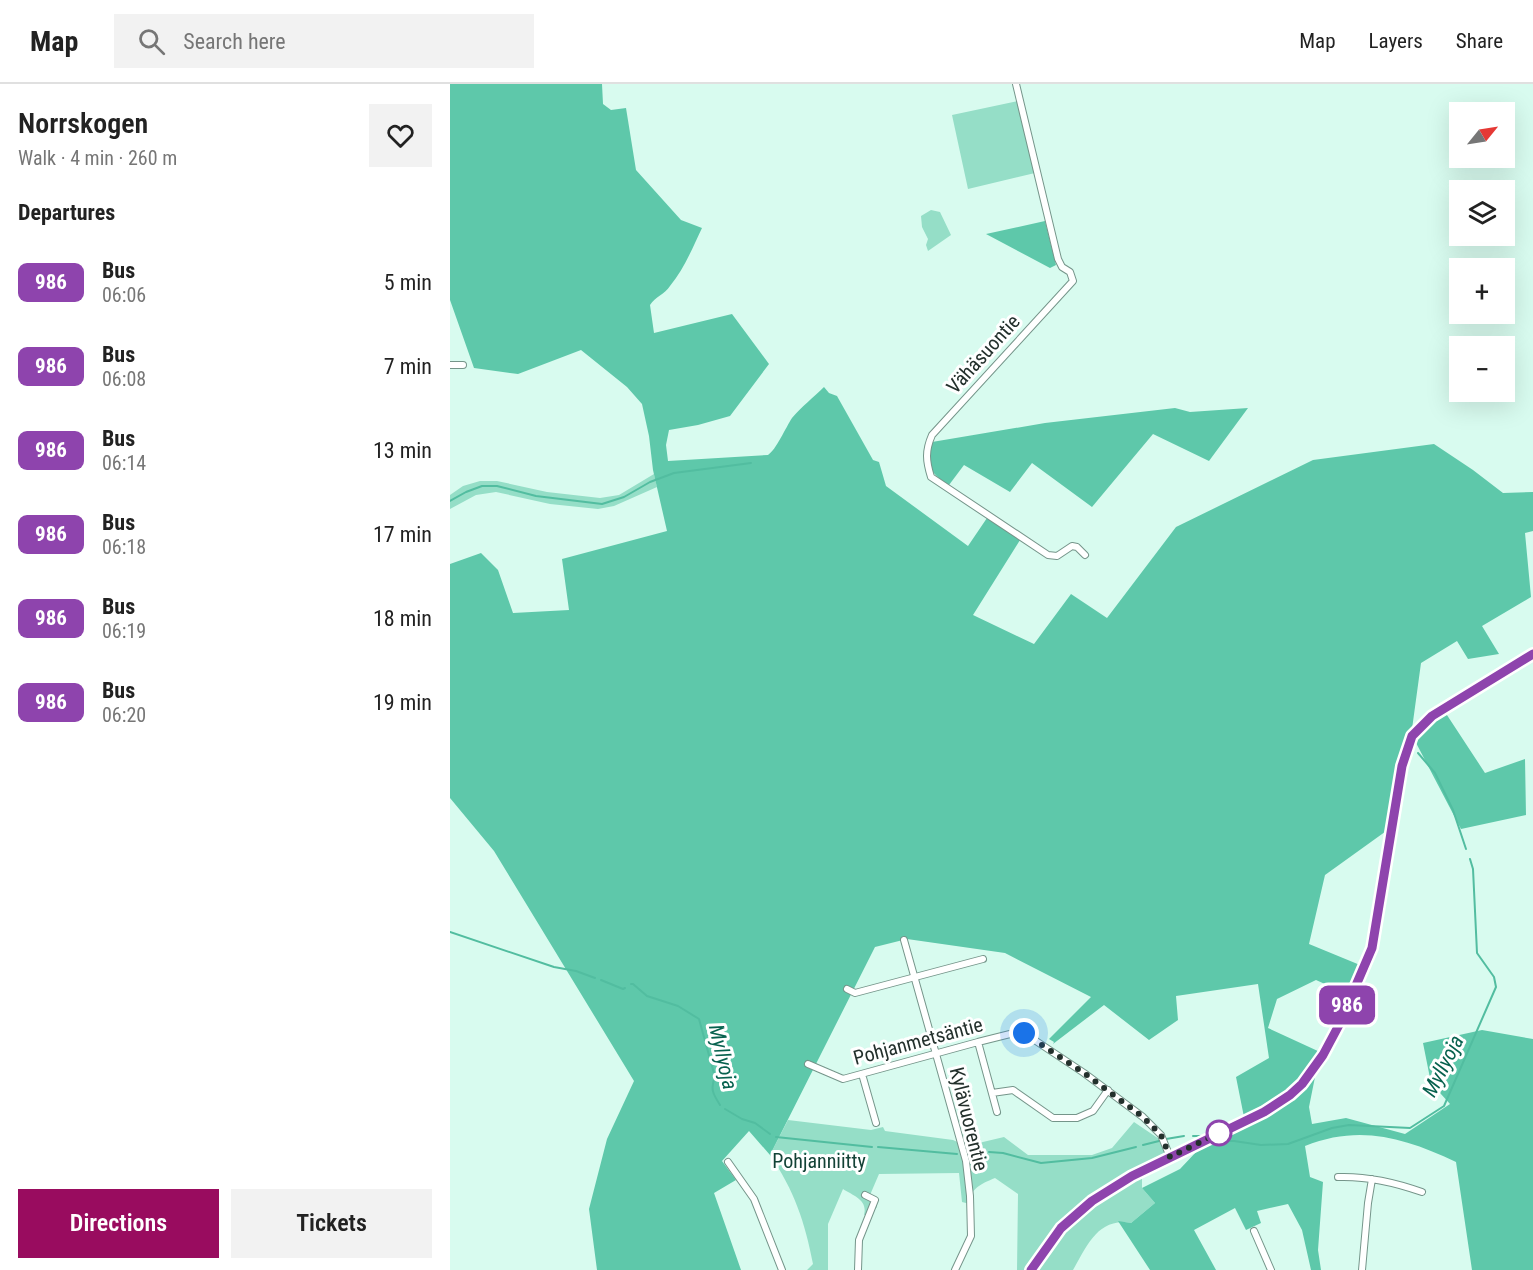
<!DOCTYPE html>
<meta charset="utf-8">
<style>
:root{--surface:#fff;--page:#f2f2f2;--text:#222;--muted:#767676;--line:#e0e0e0;--accent:#990c5f}
body{margin:0;font-family:"Roboto Condensed",sans-serif;background:var(--page);color:var(--text);height:100vh;display:flex;flex-direction:column;font-size:22px;white-space:nowrap}
*{box-sizing:border-box;margin:0}
p{font-size:20px;color:var(--muted)}
.icon{flex:none;width:33px;height:33px;fill:none;stroke:currentColor;stroke-width:2;stroke-linecap:round;stroke-linejoin:round}
.map{position:relative;flex:1;overflow:hidden}
.drawer{display:flex;flex-direction:column;background:var(--surface);width:450px}
.drawer>*{flex:none}
.badge{padding:0 12px;border-radius:9px;font-size:21px;line-height:39px}
.needle{width:39px;rotate:60deg}
.controls{position:absolute;left:999px;top:18px;display:grid;gap:12px}
.controls a{display:grid;place-items:center;width:66px;height:66px;border-radius:0px;background:var(--surface);box-shadow:0 6px 24px #0002;font-size:30px}
.you{position:absolute;width:30px;height:30px;margin:-15px;border:4px solid #fff;border-radius:50%;background:#1a73e8;box-shadow:0 0 0 9px #1a73e833}
.map>.badge{position:absolute;translate:-50% -50%;box-shadow:0 0 0 3px #fff}
h2{padding:0 18px;font-size:22px;line-height:54px}
.round{display:grid;place-items:center;flex:none;width:63px;height:63px;border-radius:0px;background:var(--page)}
.headline{display:flex;align-items:center;justify-content:space-between;height:102px;padding:0 18px}
h1{font-size:28px;font-weight:600;line-height:45px}
.cta{display:flex;gap:12px;margin-top:auto;padding:12px 18px}
.cta a{flex:1;height:69px;border-radius:0px;background:var(--accent);color:#fff;font-size:24px;font-weight:600;line-height:69px;text-align:center}
.cta a+a{background:var(--page);color:var(--text)}
ul{padding:0;list-style:none}
li{display:flex;align-items:center;gap:18px;height:84px;padding:0 18px}
li div{flex:1}
li b{display:block;font-size:22px}
li em{font-style:normal}
li .badge{min-width:66px;font-weight:700;text-align:center}
header{display:flex;align-items:center;gap:36px;box-sizing:border-box;height:84px;padding:0 30px;background:var(--surface);border-bottom:2px solid var(--line)}
header strong{font-size:28px}
nav{display:flex;gap:33px;margin-inline-start:auto;font-size:21px}
.search{width:420px;height:54px;background:var(--page);display:flex;align-items:center;gap:15px;box-sizing:border-box;padding:0 21px;border-radius:0px;color:var(--muted);font-size:22px}
main{display:flex;flex:1;min-height:0}
.map>svg:first-child{display:block}
.green{fill:#95dec7}
.forest{fill:#5ec8aa}
.lines{fill:none;stroke-linecap:round;stroke-linejoin:round}
.stream{stroke:#52bda0;stroke-width:2}
.minor-casing{stroke:#75958a;stroke-width:8}
.minor{stroke:#fff;stroke-width:6}
.line-casing{stroke:#fff;stroke-width:14}
.line{stroke:#8e44ad;stroke-width:9}
.walk{stroke:#23302c;stroke-width:6;stroke-dasharray:0 10.8}
.stop-dot{fill:#fff;stroke:#8e44ad;stroke-width:3}
.labels{text-anchor:middle;dominant-baseline:central;stroke-width:6;stroke-linejoin:round;paint-order:stroke}
.street-label{font-size:20px;fill:#23302c;stroke:#fff}
.park-label{font-size:20px;fill:#134236;stroke:#fff}
.water-label{font-size:21px;font-style:italic;fill:#07614e;stroke:#fff}
</style>
<header>
<strong>Map</strong>
<div class="search"><svg class="icon" aria-label="search" viewBox="0 0 24 24"><circle cx="10" cy="10" r="6"/><path d="M15 15l6 6"/></svg>Search here</div>
<nav><a>Map</a><a>Layers</a><a>Share</a></nav>
</header>
<main>
<section class="drawer">
<div class="headline"><div><h1>Norrskogen</h1><p>Walk · 4 min · 260 m</p></div><a class="round"><svg class="icon" aria-label="heart" viewBox="0 0 24 24"><path d="M12 20l-8-8c-3-5 5-10 8-4 3-6 11-1 8 4z"/></svg></a></div>
<h2>Departures</h2>
<ul>
<li><span class="badge" style="background:#8e44ad;color:#fff">986</span><div><b>Bus</b><p>06:06</p></div><em>5 min</em></li>
<li><span class="badge" style="background:#8e44ad;color:#fff">986</span><div><b>Bus</b><p>06:08</p></div><em>7 min</em></li>
<li><span class="badge" style="background:#8e44ad;color:#fff">986</span><div><b>Bus</b><p>06:14</p></div><em>13 min</em></li>
<li><span class="badge" style="background:#8e44ad;color:#fff">986</span><div><b>Bus</b><p>06:18</p></div><em>17 min</em></li>
<li><span class="badge" style="background:#8e44ad;color:#fff">986</span><div><b>Bus</b><p>06:19</p></div><em>18 min</em></li>
<li><span class="badge" style="background:#8e44ad;color:#fff">986</span><div><b>Bus</b><p>06:20</p></div><em>19 min</em></li>
</ul>
<div class="cta"><a>Directions</a><a>Tickets</a></div>
</section>
<div class="map">
<svg width="1083" height="1186" viewBox="0 0 1083 1186">
<rect width="100%" height="100%" fill="#d8fbef"/>
<path class="green" d="M568 17 585 89 518 105 502 31Z
M481 126 490 128 501 151 478 167 476 161 478 155 472 143 471 132Z
M204 390 207 403 164 422 148 425 100 420 46 408 26 411 0 425V411L13 402 30 397H47L97 408 150 414 169 411Z
M338 1036 421 1046 433 1043 435 1047 503 1056 516 1062 554 1053 578 1071H642L662 1064 684 1038 715 1059 720 1073 692 1087V1104L705 1119 681 1139C648 1133 637 1162 623 1186H567L568 1110 545 1094C531 1100 520 1104 520 1120L512 1118 509 1089 429 1090 420 1111 427 1123 421 1129 414 1131C418 1116 404 1112 393 1105L378 1140V1186H357L363 1180C355 1138 344 1106 320 1071Z"/>
<path class="forest" d="M0 0H152L153 20 161 26 176 24 186 86 231 136 252 144C243 163 234 185 220 202 215 210 205 213 200 221L204 249 282 230 319 280 280 332 248 341 219 346 216 361 218 377 318 371C326 366 336 343 342 334 351 323 364 313 374 303L379 309 387 312 423 376 429 378 436 402 518 462 537 434 570 456 523 531 584 560 621 510 657 534 726 443 863 376 984 360 1023 386 1053 409 1083 408V447L1075 449 1081 513 1032 542 1049 570 1018 575 1007 557 971 579 962 645 950 681 939 745 875 791 859 860 910 881 897 910 866 896 827 915 818 944 870 968 850 997 837 1009 794 1033 786 993 819 974 808 900 726 912 728 936 699 956 654 921 603 960 604 958 599 955 641 913 555 869 457 855 425 863 320 1071 299 1047 272 1077 286 1096 264 1109 291 1186H147L139 1125 157 1055 184 997 44 767 0 714V480L31 469 48 486 63 529 119 526 112 475 217 447 203 386 199 352 192 320 177 303 131 266 68 290 24 284 0 216Z
M595 137 606 181 600 184 536 150Z
M725 324 740 328 798 324 759 377 703 350 642 423 582 379 560 408 514 381 499 401C478 388 477 382 482 358L595 339Z
M995 628 1035 689 1075 675 1076 731 1011 745 964 655 975 641Z
M1032 946 1083 955V1186H1022L1006 1078C955 1054 910 1040 855 1062L860 1093 873 1098 868 1166 871 1186H861L852 1146 838 1120 807 1127 811 1139 796 1146 785 1124 744 1146 766 1186H700L668 1137 681 1139 705 1119 692 1104 730 1085 747 1067 818 1032 843 1016 866 988 859 1023 862 1040 896 1034 955 1050 1000 1020 981 999 973 959Z"/>
<g class="lines">
<path class="stream" d="M0 417 16 408 32 402H47L86 412 152 420 174 413 200 398 224 389 301 379
M968 669 985 689 1003 726 1016 765
M0 848 104 883 126 887 145 894
M151 896 173 905 175 904
M181 900H183L197 912 228 922 249 935 265 993C260 1005 263 1010 270 1021
M275 1025 292 1035 305 1039 320 1050
M743 1052H753
M326 1053 422 1063
M716 1055 734 1052
M774 1057H784L811 1061 838 1060 882 1044 899 1041 960 1044 994 1022 1046 903 1044 893 1027 869 1023 785 1020 775
M693 1061 709 1057
M428 1063 507 1070
M518 1067 530 1068
M539 1068 553 1069 591 1079 642 1074 686 1063"/>
<defs>
<path id="minor" d="M566 0 608 175 612 183 620 188 623 197 482 351C475 367 476 377 481 393L598 471 607 472 622 462 627 463 635 471
M0 281H13
M454 856 516 1077 520 1112 521 1152 505 1186
M397 905 405 909 533 875
M528 958 547 1028
M358 980 393 995 528 958 564 949H574L634 989 693 1033 711 1051 720 1073
M412 990 426 1039
M542 1009 563 1006 603 1034H627L643 1027 658 1006
M278 1078 304 1115 332 1186
M888 1093C918 1092 944 1098 972 1108
M804 1147 821 1186
M408 1186 409 1156 425 1116 415 1111
M581 1186 611 1145 642 1117 682 1092 814 1028 840 1011 852 1000 873 971 889 941 922 864 952 682 961 652 982 631 1083 570
M912 1186 918 1119 922 1095"/>
</defs>
<use href="#minor" class="minor-casing"/>
<use href="#minor" class="minor"/>
</g>
<g class="lines">
<defs>
<path id="line" d="M581 1186 611 1144 642 1117 682 1092 814 1028 840 1011 852 1000 873 971 889 941 922 864 952 682 962 652 982 632 1083 570"/>
</defs>
<use href="#line" class="line-casing"/>
<use href="#line" class="line"/>
<path class="walk" d="M574 949 634 989 693 1033 711 1051 720 1073 769 1049"/>
</g>
<circle class="stop-dot" cx="769" cy="1049" r="12"/>
<g class="labels">
<g class="street-label">
<text transform="translate(533 270) rotate(-48)">Vähäsuontie</text>
<text transform="translate(468 957) rotate(-15)">Pohjanmetsäntie</text>
<text transform="translate(519 1035) rotate(76)">Kylävuorentie</text>
</g>
<g class="park-label">
<text x="369" y="1077">Pohjanniitty</text>
</g>
<g class="water-label">
<text transform="translate(273 973) rotate(77)">Myllyoja</text>
<text transform="translate(993 982) rotate(-63)">Myllyoja</text>
</g>
</g>
</svg>
<div class="controls">
<a><svg class="needle" viewBox="-14 -14 28 28"><path d="M0-13l5 13h-10z" fill="#e53935"/><path d="M0 13l5-13h-10z" fill="#767676"/></svg></a>
<a><svg class="icon" aria-label="layers" viewBox="0 0 24 24"><path d="M12 4l9 5-9 5-9-5zM3 14l9 5 9-5"/></svg></a>
<a>+</a>
<a>−</a>
</div>
<div class="you" style="left:574px;top:949px"></div>
<b class="badge" style="left:897px;top:921px;background:#8e44ad;color:#fff">986</b>
</div>
</main>
